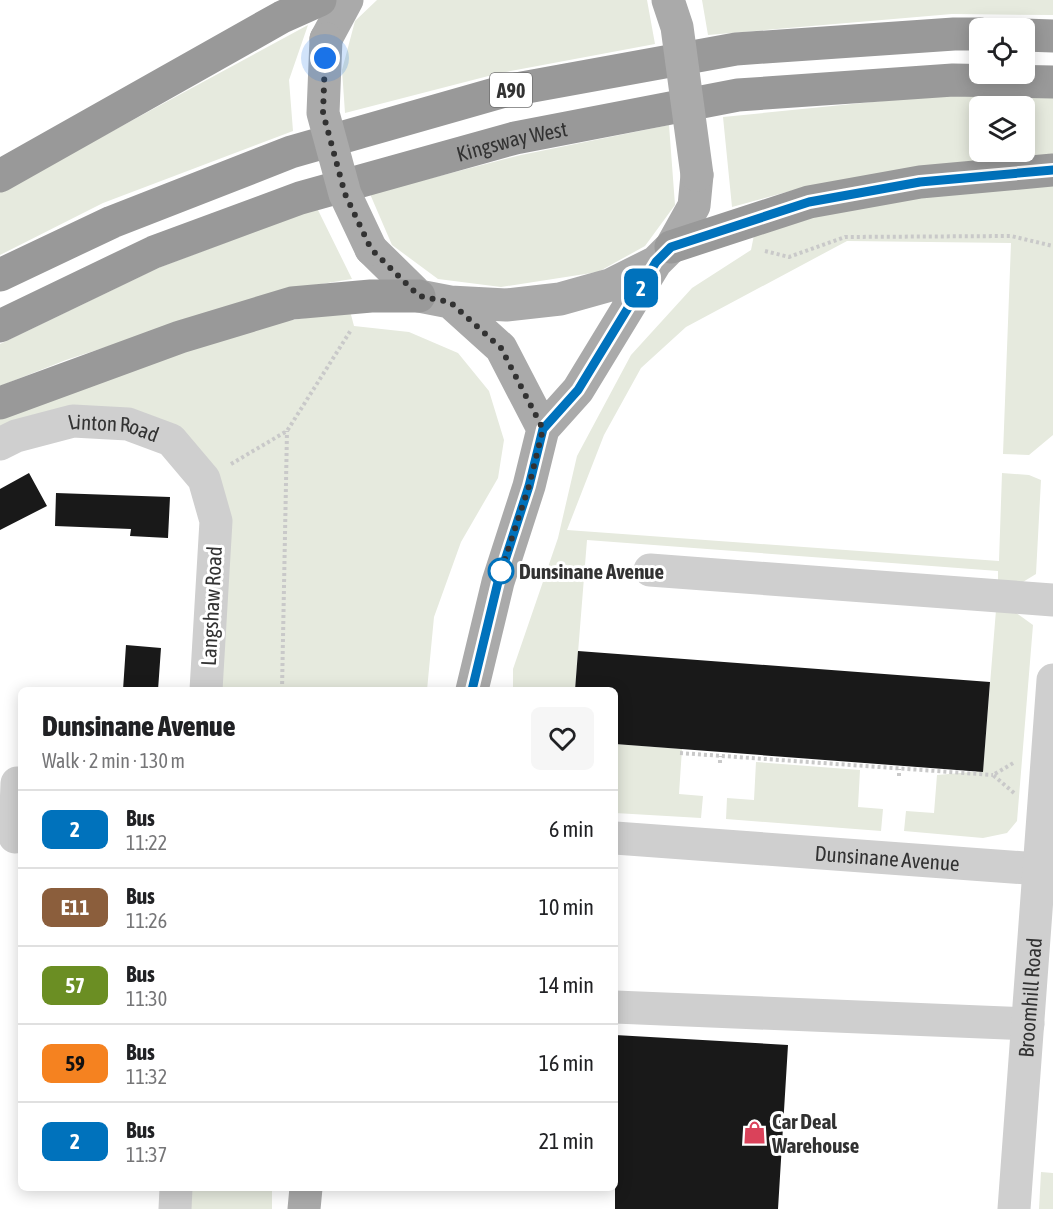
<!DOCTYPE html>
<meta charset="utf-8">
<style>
:root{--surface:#fff;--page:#f6f6f6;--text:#202124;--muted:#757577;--line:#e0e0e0}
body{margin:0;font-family:"Asap Condensed",sans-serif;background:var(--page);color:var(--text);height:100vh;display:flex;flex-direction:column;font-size:22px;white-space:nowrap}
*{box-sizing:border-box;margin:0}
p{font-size:20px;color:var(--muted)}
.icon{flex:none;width:33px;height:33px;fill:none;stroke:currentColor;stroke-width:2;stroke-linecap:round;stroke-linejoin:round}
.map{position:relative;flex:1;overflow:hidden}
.panel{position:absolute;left:18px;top:687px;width:600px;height:504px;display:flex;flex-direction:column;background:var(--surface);border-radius:9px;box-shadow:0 3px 15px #0003}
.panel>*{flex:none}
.badge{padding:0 12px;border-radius:9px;font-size:21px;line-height:39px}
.buttons{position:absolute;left:969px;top:18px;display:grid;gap:12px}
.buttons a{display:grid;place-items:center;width:66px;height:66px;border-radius:9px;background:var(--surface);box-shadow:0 3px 15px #0003;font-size:30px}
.you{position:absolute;width:30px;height:30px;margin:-15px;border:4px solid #fff;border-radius:50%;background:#1a73e8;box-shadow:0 0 0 9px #1a73e833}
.map>.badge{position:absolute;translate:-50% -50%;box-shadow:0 0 0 3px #fff}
.round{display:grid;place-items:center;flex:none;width:63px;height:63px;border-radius:9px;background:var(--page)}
.overview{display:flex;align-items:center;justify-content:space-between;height:102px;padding:0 24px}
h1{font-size:28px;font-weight:800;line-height:45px}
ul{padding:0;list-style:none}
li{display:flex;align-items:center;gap:18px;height:78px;padding:0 24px;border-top:2px solid var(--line)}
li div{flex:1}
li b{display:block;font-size:22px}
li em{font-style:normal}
li .badge{min-width:66px;font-weight:700;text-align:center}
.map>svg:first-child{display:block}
.green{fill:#e6eade;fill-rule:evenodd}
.building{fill:#191919}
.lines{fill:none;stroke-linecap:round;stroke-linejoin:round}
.path{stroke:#c9c9c9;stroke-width:4;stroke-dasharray:3 3;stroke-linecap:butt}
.minor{stroke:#cfcfcf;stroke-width:33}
.major{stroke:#aaa;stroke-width:33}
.highway{stroke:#999;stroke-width:33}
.major-bridge{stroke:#aaa;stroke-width:33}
.line-casing{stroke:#fff;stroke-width:14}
.line{stroke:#0072bc;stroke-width:9}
.walk{stroke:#323232;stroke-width:6;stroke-dasharray:0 10.8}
.stop-dot{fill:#fff;stroke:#0072bc;stroke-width:3}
.labels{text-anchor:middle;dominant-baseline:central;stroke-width:6;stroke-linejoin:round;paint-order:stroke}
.shield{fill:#fff;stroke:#707070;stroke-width:1.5}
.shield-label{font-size:20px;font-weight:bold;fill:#323232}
.street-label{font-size:21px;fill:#323232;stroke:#fff}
.stop-label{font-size:21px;font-weight:bold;fill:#323232;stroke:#fff;text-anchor:start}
.poi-label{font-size:21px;font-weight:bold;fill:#323232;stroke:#fff;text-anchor:start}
</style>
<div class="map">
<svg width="1053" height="1209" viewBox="0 0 1053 1209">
<rect width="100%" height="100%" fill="#fff"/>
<path class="green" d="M377 0H647L655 44 500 73 345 113 342 70 355 21Z
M702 0H1053V15L952 14 708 35Z
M308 25 289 80 293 131 103 203 0 255V192Z
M953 94 1053 97V154L805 187 732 207 723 117ZM980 106H1024V152H980Z
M669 125 675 205 645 246 598 272 501 287 438 279 392 245 370 194 521 155Z
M1053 183V435L1029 455 1003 454 1011 243 847 241 686 327 641 368 604 435 567 530 999 561 1002 473 1029 475 1041 480 1036 574 1018 585 998 584V571L587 540 575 690H513V669L558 538 577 456 631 355 692 288 751 250 754 235 836 210 949 192Z
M317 208 352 279 278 291 66 360 0 386V344L158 268Z
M350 311 354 326 409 332 458 353 489 391 504 440 498 478 461 542 434 617 427 690H221L231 520 179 430 0 429V416L267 324Z
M996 610 1015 612 1033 625 1017 821 1007 833 983 838 904 831 906 811 934 813 937 775 983 771Z
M615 744 682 749 679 794 703 796 701 818 615 813Z
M756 762 860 770 858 807 883 809 881 831 726 819 727 798 754 800Z
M1041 1172 1053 1173V1209H1039Z
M190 1188H272V1209H189Z"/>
<path class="building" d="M29 473 47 506 0 530V489Z
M56 493 170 497 168 538 130 536 131 529 55 526Z
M126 645 161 648 158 690H123Z
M578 651 990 682 983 772 615 744V690H575Z
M615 1035 788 1045 778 1209H615Z"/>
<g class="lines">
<path class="path" d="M765 251 789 257 845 237 1011 236 1053 246
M231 464 287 431 351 330
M282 690 287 431
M680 753 993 775
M720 763V756
M899 776V769
M1014 793 993 775 1015 762"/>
<g class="minor">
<path id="s1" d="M0 444 16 436 73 421 128 424 171 440 204 479 216 521 206 690"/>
<path d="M650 570 1053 600"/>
<path d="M15 837 17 783"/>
<path id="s2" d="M615 838 1053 870"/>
<path d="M615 1007 1028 1024"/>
<path d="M175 1209 176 1188"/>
<path id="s3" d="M1014 1209 1053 680"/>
</g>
<path class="major" d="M326 39 347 0
M371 249 419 296 450 302 506 305 560 299 610 285 656 262 671 247 694 206 697 175
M450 302 501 348 543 429
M472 690 498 582 529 486 543 429 578 390 656 262
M304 1209 306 1188"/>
<g class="highway">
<path d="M1024 35 1053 36"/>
<path d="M0 176 282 17 320 0"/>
<path d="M671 247 809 202 920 182 1053 170"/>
<path d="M0 275 112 222 291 152 505 91 736 49 954 34H980"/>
<path id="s4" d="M0 326 154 252 300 198 515 138 738 95 953 80 1053 82"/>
<path d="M0 403 180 337 292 303 371 296H419"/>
</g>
<path class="major-bridge" d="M668 0 677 27 697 175
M326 39 323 113 345 194 371 249"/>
</g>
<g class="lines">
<defs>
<path id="line" d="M472 690 498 582 529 486 543 429 578 390 656 262 671 247 809 202 920 182 1053 170"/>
</defs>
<use href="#line" class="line-casing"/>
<use href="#line" class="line"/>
<path class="walk" d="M325 58 323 113 345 194 371 249 419 296 450 302 501 348 543 429 529 486 501 571"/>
</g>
<defs>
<symbol id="shop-bare" viewBox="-9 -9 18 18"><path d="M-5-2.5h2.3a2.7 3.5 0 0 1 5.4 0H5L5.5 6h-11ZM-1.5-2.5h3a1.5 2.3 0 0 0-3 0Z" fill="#da425a" stroke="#fff" stroke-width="2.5" paint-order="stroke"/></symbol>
</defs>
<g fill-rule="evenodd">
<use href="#shop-bare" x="738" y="1116" width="33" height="33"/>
</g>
<circle class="stop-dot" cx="501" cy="571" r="12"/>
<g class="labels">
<rect class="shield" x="490" y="73" width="42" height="34" rx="4.5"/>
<g class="shield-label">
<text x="511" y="90">A90</text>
</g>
<g class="street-label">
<text stroke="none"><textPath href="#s4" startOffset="546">Kingsway West</textPath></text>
<text stroke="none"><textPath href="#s1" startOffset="118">Linton Road</textPath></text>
<text transform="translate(211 606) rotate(-87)">Langshaw Road</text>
<text stroke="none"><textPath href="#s2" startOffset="273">Dunsinane Avenue</textPath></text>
<text stroke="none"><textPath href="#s3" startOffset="212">Broomhill Road</textPath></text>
</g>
<g class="stop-label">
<text x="519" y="571">Dunsinane Avenue</text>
</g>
<g class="poi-label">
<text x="772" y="1121">Car Deal<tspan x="772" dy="24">Warehouse</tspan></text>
</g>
</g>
</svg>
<div class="buttons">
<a><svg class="icon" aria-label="locate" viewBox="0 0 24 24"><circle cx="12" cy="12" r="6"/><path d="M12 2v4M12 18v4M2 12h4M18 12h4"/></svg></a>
<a><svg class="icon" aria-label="layers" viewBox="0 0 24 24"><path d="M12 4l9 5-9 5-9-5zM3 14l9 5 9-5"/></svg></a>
</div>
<div class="you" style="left:325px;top:58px"></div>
<b class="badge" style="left:641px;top:288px;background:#0072bc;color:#fff">2</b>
<section class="panel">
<div class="overview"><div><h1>Dunsinane Avenue</h1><p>Walk · 2 min · 130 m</p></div><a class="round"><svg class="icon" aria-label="heart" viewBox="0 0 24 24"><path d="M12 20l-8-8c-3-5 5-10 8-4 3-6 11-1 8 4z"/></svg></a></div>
<ul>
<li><span class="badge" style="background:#0072bc;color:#fff">2</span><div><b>Bus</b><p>11:22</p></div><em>6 min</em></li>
<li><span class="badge" style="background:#8b5e3c;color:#fff">E11</span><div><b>Bus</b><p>11:26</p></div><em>10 min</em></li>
<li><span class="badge" style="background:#6b8e23;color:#fff">57</span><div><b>Bus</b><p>11:30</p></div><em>14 min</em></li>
<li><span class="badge" style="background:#f58220;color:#111">59</span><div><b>Bus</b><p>11:32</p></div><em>16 min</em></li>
<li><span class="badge" style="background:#0072bc;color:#fff">2</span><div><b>Bus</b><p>11:37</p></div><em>21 min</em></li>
</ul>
</section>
</div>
